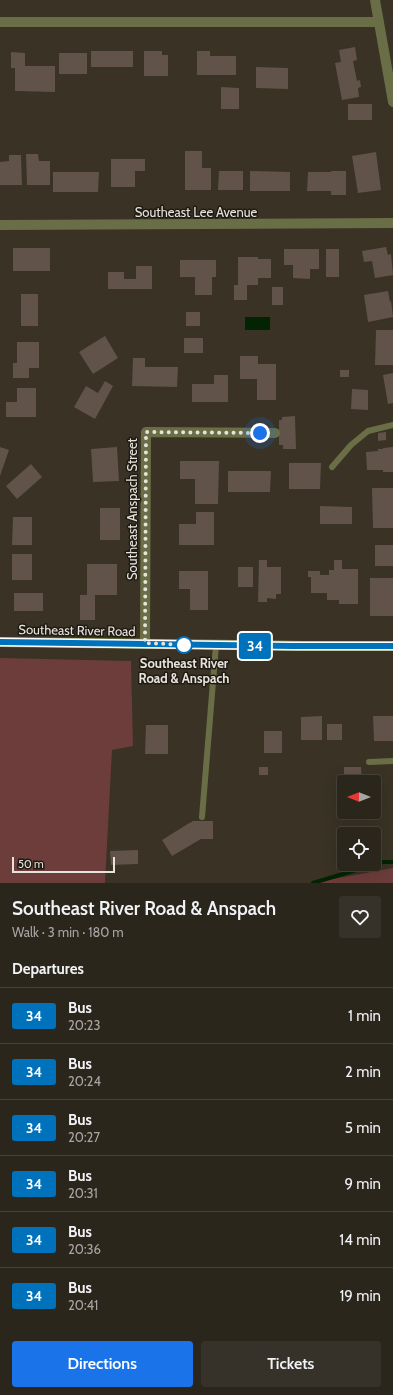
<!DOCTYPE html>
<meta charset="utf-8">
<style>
:root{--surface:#2b261c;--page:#373229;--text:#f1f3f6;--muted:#a6a5a3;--line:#47433b;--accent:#1a73e8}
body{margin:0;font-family:Cabin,sans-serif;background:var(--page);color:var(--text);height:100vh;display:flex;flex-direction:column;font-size:15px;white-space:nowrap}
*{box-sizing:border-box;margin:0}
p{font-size:13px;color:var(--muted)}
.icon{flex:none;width:22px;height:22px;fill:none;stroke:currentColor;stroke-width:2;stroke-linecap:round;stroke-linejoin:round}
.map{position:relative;height:883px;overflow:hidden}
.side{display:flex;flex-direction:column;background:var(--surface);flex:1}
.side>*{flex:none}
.badge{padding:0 8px;border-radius:3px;font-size:14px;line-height:26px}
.needle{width:26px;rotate:270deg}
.fabs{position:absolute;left:337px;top:775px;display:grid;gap:8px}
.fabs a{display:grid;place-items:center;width:44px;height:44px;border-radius:4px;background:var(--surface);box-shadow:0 4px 16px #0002,0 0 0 1px var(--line);font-size:20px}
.scale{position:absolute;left:12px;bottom:10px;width:103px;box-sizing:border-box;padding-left:4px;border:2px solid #e7e2da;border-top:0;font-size:11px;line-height:14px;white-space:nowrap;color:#e7e2da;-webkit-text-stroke:3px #1e1b15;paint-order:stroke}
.you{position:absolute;width:20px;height:20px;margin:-10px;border:3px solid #fff;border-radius:50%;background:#1a73e8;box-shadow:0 0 0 6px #1a73e833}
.map>.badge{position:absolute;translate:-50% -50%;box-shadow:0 0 0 2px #fff}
h2{padding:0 12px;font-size:15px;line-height:36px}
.round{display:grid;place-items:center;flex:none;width:42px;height:42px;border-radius:4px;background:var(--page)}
.headline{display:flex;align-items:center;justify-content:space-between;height:68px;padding:0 12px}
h1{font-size:19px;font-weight:600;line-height:30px}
.cta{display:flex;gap:8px;margin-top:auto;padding:8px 12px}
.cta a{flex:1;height:46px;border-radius:4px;background:var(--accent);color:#fff;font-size:16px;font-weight:600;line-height:46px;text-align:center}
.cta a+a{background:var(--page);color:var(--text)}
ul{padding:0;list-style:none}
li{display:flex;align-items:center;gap:12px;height:56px;padding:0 12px;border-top:1px solid var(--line)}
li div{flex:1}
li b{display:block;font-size:15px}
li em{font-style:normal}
li .badge{min-width:44px;font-weight:700;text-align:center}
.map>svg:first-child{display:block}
.green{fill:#6c3d3a}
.water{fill:#022403}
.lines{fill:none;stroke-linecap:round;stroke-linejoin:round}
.stream{stroke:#022403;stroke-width:4}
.building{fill:#615349}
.lane{stroke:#6a6e46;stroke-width:6}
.street{stroke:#6a6e46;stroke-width:10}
.secondary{stroke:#898f4d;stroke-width:10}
.line-casing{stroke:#fff;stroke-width:9}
.line{stroke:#0072bc;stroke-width:6}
.walk{stroke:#e7e2da;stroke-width:4;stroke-dasharray:0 7.2}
.stop-dot{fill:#fff;stroke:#0072bc;stroke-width:2}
.labels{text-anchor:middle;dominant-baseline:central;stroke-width:3;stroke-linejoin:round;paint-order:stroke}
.street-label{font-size:13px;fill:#e7e2da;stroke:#1e1b15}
.stop-label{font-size:13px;font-weight:bold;fill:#e7e2da;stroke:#1e1b15}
</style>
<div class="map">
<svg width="393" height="883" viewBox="0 0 393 883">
<rect width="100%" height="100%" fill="#393225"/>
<path class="green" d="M0 658 131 661 133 746 112 750 105 883H0Z
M393 868V883H311Z"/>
<path class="water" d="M245 317H270V330H245Z"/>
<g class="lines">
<path class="stream" d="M313 883 383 862H393"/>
</g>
<path class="building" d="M355 47 357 60 353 61 357 81 360 80 361 87 358 88 359 97 342 100 335 63 341 62 339 50Z
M91 51H133V67H91Z
M144 51H162V55H168V76H144Z
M197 51H210V56H236V75H197Z
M11 52 25 53V66H55V92L15 91V68H11Z
M59 53H87V74H59Z
M256 67 288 68V89L256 88Z
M221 87 239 88V109H221Z
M348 104H372V120H348Z
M185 151H202V168H211V190H185Z
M376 152 381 190 358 193 352 156Z
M26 154H38L39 161H50V185H27Z
M9 155H21L22 185H0V162L9 161Z
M111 159H145V171H135V187H111Z
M219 171H243V190H218Z
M250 171 290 172V191H250Z
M331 171H346V195H331V191H307L308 172H331Z
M53 172H99L98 192H53Z
M386 247 388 255 391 254 393 275 375 278 372 261 364 262 362 251Z
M13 248H50V271H13Z
M284 249H319V269H310V279L293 278V265H284Z
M326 249H339V277H326Z
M238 257H258V259H271V278H258V285H247V300H234V285H238Z
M180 260H216V277H212V295H195V277H180Z
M136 266H152V289H108V272H124V279H136Z
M272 287H283V305H272Z
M388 291 390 302 391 301 393 317 368 322 364 295Z
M21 294H38V326H21Z
M186 312H200V326H186Z
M376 330H393V365H375Z
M105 336 118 358 93 374 79 352Z
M184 338H203V353H184Z
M17 342H39V368H29V378H13V363H17Z
M240 356H258V364H276V400H257V379H240Z
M133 358H145V367H178L177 387 132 386Z
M340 370H349V377H340Z
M393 373V403L388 404 383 375Z
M214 375H228V402H192V384H214Z
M105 381 113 386 95 419 74 407 86 386 98 393Z
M17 388H36V417H6V402H17Z
M352 389 368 390V410L351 409Z
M295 416 296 449H283V445H279V420H282V417Z
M386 432V440L378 441V433Z
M0 447 9 450 0 476Z
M117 447 119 481 93 482 91 449Z
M393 447V472H383V470H367L366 452 378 451V449H383V448Z
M180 461H219L218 504H195V479H180Z
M289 463H321L320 489H289Z
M31 464 42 477 17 499 6 486Z
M228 471H271L270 492H228Z
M372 488H393V528H373Z
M320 506 352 507V524H320Z
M100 508H120V540H100Z
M196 512H214V545H179V524H196Z
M13 517H32V545H12Z
M375 545H393V566H375Z
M12 554H32V580H12Z
M259 560H267V567H281V594H276V599L267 598V602H258Z
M334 560H342V569H358V604H339V600H327V593H311V577H308V571H320V575H329V570H334Z
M87 564H117V595H95V620H80V595H87Z
M238 567H253V587H238Z
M179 571H208V610H190V589H179Z
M370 578H393V616H370Z
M14 593H43V611H14Z
M322 716V740H301V717Z
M373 716H393V741H374Z
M327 724H342V740H327Z
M146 725H168V754H145Z
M264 731H282V753H264Z
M259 767H268V775H259Z
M344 767H361L362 782H344Z
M374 783H378V809H374Z
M192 821H213V839H201L172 856 162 840 191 822 192 823Z
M138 850V864L111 865 110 851Z"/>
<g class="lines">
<path class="lane" d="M332 467 351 445 368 431 393 425
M369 762 393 761
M202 817 216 645"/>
<path class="street" d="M375 0 393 102
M0 22H379
M0 225 393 223
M145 643 146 432 275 433"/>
<path class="secondary" d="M0 642 304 646H393"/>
</g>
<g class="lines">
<defs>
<path id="line" d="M0 642 292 646H393"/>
</defs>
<use href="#line" class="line-casing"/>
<use href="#line" class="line"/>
<path class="walk" d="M184 645H188L145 643 146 432 260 433"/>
</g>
<circle class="stop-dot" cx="184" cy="645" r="8"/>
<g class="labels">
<g class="street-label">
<text x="196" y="212">Southeast Lee Avenue</text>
<text transform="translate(132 509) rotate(-90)">Southeast Anspach Street</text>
<text transform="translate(77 630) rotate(1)">Southeast River Road</text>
</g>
<g class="stop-label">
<text x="184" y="663">Southeast River<tspan x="184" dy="15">Road &amp; Anspach</tspan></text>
</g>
</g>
</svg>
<div class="fabs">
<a><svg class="needle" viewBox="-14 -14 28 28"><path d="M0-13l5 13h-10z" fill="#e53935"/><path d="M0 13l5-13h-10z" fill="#a6a5a3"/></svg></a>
<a><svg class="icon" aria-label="locate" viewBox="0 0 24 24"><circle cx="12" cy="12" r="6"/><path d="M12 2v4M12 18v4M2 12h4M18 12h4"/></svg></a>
</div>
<div class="scale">50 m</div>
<div class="you" style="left:260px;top:433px"></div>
<b class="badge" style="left:255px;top:646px;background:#0072bc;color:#fff">34</b>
</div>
<section class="side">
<div class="headline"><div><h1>Southeast River Road &amp; Anspach</h1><p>Walk · 3 min · 180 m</p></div><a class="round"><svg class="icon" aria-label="heart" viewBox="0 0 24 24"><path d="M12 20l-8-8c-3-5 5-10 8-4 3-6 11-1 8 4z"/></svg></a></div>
<h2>Departures</h2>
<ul>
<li><span class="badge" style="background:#0072bc;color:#fff">34</span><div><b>Bus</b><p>20:23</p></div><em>1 min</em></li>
<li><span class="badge" style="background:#0072bc;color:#fff">34</span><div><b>Bus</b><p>20:24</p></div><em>2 min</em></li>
<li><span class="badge" style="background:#0072bc;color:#fff">34</span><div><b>Bus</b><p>20:27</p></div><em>5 min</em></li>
<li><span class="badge" style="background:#0072bc;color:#fff">34</span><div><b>Bus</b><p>20:31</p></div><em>9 min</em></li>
<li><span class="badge" style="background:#0072bc;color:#fff">34</span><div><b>Bus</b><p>20:36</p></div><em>14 min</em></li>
<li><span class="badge" style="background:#0072bc;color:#fff">34</span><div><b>Bus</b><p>20:41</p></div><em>19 min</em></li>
</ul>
<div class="cta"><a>Directions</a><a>Tickets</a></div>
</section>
